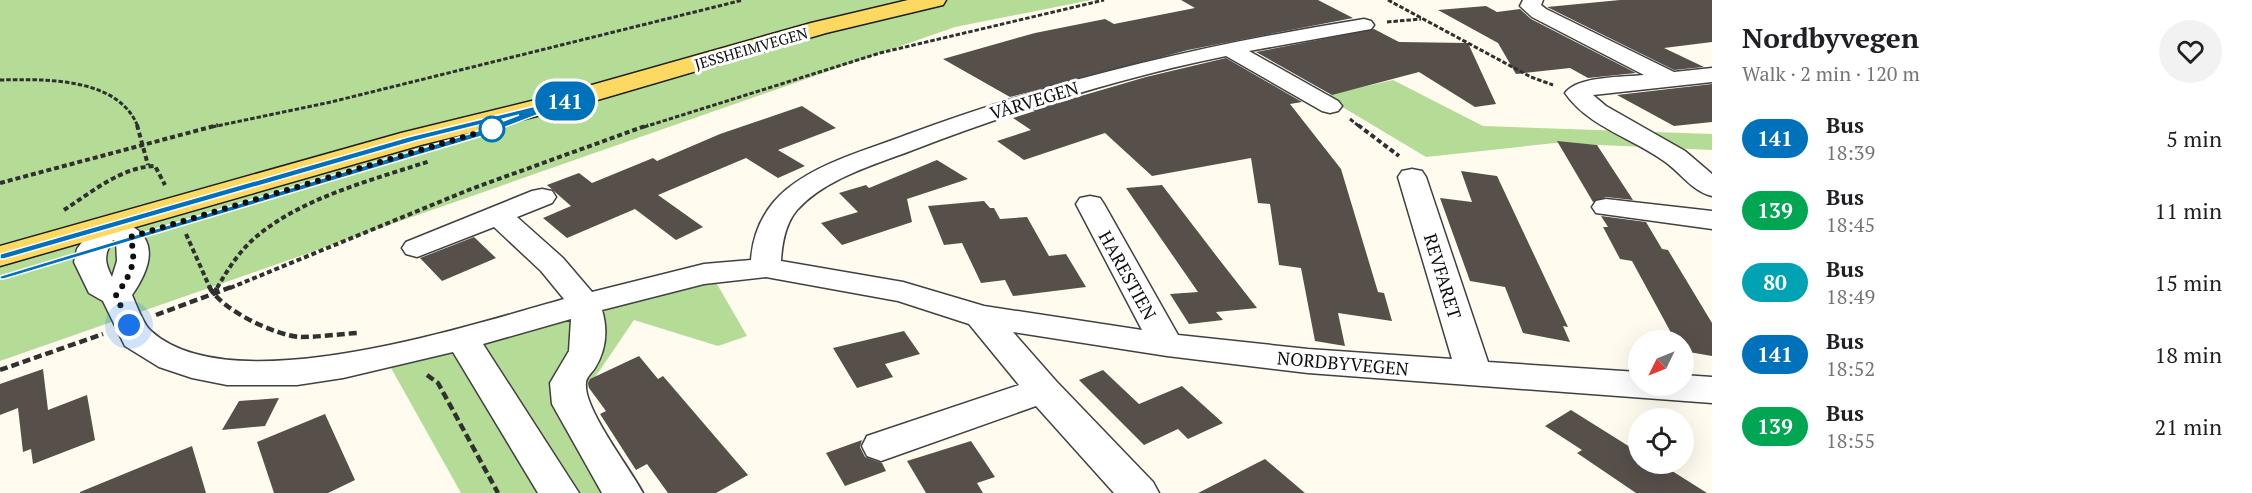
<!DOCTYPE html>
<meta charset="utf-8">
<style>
:root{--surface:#fff;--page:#f2f2f2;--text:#202124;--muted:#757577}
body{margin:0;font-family:"PT Serif",serif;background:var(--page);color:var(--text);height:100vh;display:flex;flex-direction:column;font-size:22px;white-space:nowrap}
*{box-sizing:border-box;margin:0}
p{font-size:20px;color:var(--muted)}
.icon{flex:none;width:33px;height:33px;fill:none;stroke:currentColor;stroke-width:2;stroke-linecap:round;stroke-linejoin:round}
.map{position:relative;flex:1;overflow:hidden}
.panel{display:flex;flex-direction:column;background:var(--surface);width:540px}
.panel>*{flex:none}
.badge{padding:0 12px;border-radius:20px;font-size:21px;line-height:39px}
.needle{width:39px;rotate:227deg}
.buttons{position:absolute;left:1628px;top:330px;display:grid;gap:12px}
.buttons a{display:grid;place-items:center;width:66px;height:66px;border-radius:50%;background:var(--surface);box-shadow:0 6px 24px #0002;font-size:30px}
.you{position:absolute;width:30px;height:30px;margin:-15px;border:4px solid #fff;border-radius:50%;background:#1a73e8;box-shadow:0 0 0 9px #1a73e833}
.map>.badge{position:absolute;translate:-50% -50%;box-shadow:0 0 0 3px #fff}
.round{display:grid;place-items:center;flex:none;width:63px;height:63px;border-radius:32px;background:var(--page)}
.overview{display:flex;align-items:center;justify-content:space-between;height:102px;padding:0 30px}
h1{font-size:28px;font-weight:700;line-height:45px}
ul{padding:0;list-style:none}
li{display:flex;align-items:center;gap:18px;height:72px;padding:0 30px}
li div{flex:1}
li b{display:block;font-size:22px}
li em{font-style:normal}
li .badge{min-width:66px;font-weight:700;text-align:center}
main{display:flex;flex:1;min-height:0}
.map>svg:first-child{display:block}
.forest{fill:#b4dc96}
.building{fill:#574f4a}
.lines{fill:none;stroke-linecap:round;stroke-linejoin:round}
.minor-casing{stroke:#414141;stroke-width:3}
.major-casing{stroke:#1f1f1f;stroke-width:3}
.path-far2{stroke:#303030;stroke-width:3;stroke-dasharray:4.5 2;stroke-linecap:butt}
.path-far1{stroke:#303030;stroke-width:4;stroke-dasharray:5 3;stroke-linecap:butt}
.path{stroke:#303030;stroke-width:4.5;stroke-dasharray:8 4;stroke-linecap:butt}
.minor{fill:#fff;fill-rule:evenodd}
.major{fill:#fdd961;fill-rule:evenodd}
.line{fill:#0072bc;stroke:#fff;stroke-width:1.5}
.walk{stroke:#0e0e0e;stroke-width:6;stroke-dasharray:0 10.8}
.stop-dot{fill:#fff;stroke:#0072bc;stroke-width:3}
.labels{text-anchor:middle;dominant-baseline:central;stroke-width:6;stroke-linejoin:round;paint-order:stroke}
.far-street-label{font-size:15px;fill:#0e0e0e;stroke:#fff}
.street-label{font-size:18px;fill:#0e0e0e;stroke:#fff}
</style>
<main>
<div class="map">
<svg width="1712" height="493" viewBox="0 0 1712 493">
<rect width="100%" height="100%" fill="#fffcef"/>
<path class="forest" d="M0 0H1091L955 27 0 361Z
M1393 80 1483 126 1712 134V150L1555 143 1426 157 1324 96Z
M632 281 717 284 747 336 718 346 634 320 581 398 639 493H461L386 359 454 347Z"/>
<path class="building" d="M1181 0H1318L1353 18 1188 50 1010 97 943 59 1035 33 1105 19 1114 24 1195 8Z
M1620 0H1712V42L1664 48 1704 67 1674 70 1547 7Z
M1486 6 1497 12 1520 9 1531 19 1636 73 1588 78 1570 68 1516 74 1498 43 1438 10Z
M1374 29 1399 42 1468 43 1496 104 1475 107 1419 72 1332 95 1256 52Z
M1226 58 1302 102 1290 104 1341 169 1378 292 1384 293 1392 321 1338 313 1345 346 1315 341 1301 268 1279 265 1270 204 1258 203 1251 158 1152 176 1105 133 1024 160 997 141 1031 130 1013 118 1035 111 1033 110 1146 77Z
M1712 84V122L1674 126 1617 95Z
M802 106 836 128 778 150 805 166 778 178 746 158 658 195 703 227 676 240 635 209 567 238 543 218 571 206 547 185 579 173 592 183 653 158 657 161 720 134Z
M1557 141 1597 145 1633 200 1606 197 1593 202Z
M937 160 968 179 907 199 912 222 842 245 821 223 858 212 839 193 866 185 869 188Z
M1461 171 1497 176 1568 327 1563 326 1570 342 1523 333 1505 287 1470 281 1440 198 1472 202Z
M1162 185 1218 258 1257 308 1216 312 1223 320 1189 324 1170 294 1198 292 1126 188Z
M984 201 990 208H994L1000 219 1027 217 1049 256 1066 254 1086 287 1013 296 1005 280 981 283 962 243 944 245 928 206Z
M1601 216 1646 222 1662 249 1668 250 1712 323V356L1683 351V340H1675L1632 261 1620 259 1603 227H1608Z
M474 237 496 258 442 281 420 258Z
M904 331 920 354 885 364 893 377 857 388 833 348Z
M639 356 658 379 663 376 748 475 716 493H668L647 464 636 470 600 414 606 411 589 388 588 383 590 379Z
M43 369 48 410 87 395 95 440 33 464 31 449 23 452 18 408 0 415V384Z
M1103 370 1139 404 1182 386 1223 423 1188 439 1178 429 1144 445 1079 380Z
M279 398 265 426 222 430 239 401Z
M1571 410 1638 452V464H1661L1707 493H1636L1577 453 1582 450 1545 426Z
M325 414 355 480 328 493H274L257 442Z
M862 440 860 447 865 457 882 463 886 471 845 486 826 453Z
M971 441 995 477 977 483 983 493H926L907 461Z
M192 446 206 493H80V492Z
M1265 459 1305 493H1198Z"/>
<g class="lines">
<defs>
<path id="minor" d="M1523 0H1543L1541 5 1546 9 1674 72 1712 68V82L1593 95 1606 106 1685 151 1712 174V196C1694 192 1682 175 1668 164 1636 139 1589 128 1565 93 1577 76 1624 77 1644 75L1532 17 1520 6Z
M1364 19 1371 21 1374 25 1371 29 1249 51 1338 101 1342 106 1338 111 1330 113 1322 111 1226 56C1118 78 1015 111 913 150 874 165 826 178 797 210 785 224 782 244 781 261L903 282 984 306 1142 330 1076 204 1080 198 1090 196 1100 198 1104 204 1178 335 1308 349 1452 359 1398 177 1402 171 1412 169 1422 171 1426 177 1488 362 1638 372V386H1683V375L1712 377V403L1308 373 1167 356 1013 332 1056 381 1153 482 1159 493H1114L1036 406 881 461 867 456 862 446 867 436 1019 385 969 324 898 301 766 277 704 284 602 310C608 330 606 350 595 368 592 373 586 377 586 383 583 408 630 468 643 493H602L552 404 550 383 569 351 571 319 483 344 579 493H538L453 352 343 378 297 385H227L192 378 159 367 125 346 103 301 89 293 74 262 77 249 98 219C111 216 118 219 130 225 161 242 148 272 132 295 137 306 143 324 151 331 231 404 470 325 564 299L541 271 494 227 417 257 406 254 402 248 406 242 532 191 542 189 552 191 556 197 552 203 517 217 563 258 592 292 704 264 751 260C753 232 765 207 787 189 820 162 867 150 906 135 1060 78 1203 45 1364 19ZM113 240 116 241 117 261 112 277C104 262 104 254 113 240Z
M1606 199 1712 211V229L1596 213 1592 207 1596 201Z"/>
<path id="major" d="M908 0H946L943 5 826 33 577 106 421 145 0 266V246L401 133 560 94 811 23Z"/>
</defs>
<use href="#minor" class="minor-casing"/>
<use href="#major" class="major-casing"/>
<path class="path-far2" d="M1388 0 1531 77 1553 85
M1387 22 1421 19
M0 80C45 79 119 77 138 127
M1350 119 1360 127
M212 127 331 102 743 0
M644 127 880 53 1104 0"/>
<path class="path-far1" d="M137 125 148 165
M1358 125 1399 156
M0 183 218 125
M64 210C92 192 121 167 155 166L165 185
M186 234 210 288
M217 288C228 269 240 250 257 236 304 197 372 180 430 161
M230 288 471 189 648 125"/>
<path class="path" d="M209 286C219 309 276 336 301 337 320 337 339 334 358 333
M213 295 218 286
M156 315 234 286
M0 370 103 334
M427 375 438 383 498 493"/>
<use href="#minor" class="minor"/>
<use href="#major" class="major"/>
</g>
<path class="line" d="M568 98 572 100 571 102 479 137 4 279H0V276L472 133 519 115 415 141 4 259H0V254L408 137Z"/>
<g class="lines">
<path class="walk" d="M129 325 116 295C130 276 138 262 130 237L494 128 492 129"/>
</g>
<circle class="stop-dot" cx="492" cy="129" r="12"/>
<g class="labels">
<g class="far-street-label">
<text transform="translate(751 48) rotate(-16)">JESSHEIMVEGEN</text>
</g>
<g class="street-label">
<text transform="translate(1034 100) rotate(-17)">VÅRVEGEN</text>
<text transform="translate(1128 275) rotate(61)">HARESTIEN</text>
<text transform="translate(1443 276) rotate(73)">REVFARET</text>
<text transform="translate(1343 363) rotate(5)">NORDBYVEGEN</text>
</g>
</g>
</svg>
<div class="buttons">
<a><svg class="needle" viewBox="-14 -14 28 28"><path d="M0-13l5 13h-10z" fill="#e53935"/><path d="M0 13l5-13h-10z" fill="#757577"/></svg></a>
<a><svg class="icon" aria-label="locate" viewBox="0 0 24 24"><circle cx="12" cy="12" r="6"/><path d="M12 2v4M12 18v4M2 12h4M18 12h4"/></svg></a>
</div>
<div class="you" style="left:129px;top:325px"></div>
<b class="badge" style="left:565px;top:101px;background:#0072bc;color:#fff">141</b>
</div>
<section class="panel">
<div class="overview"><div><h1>Nordbyvegen</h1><p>Walk · 2 min · 120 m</p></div><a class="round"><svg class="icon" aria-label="heart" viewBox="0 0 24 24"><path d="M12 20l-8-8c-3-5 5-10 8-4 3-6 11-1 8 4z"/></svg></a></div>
<ul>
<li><span class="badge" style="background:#0072bc;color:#fff">141</span><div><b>Bus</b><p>18:39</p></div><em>5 min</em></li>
<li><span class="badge" style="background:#00a651;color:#fff">139</span><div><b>Bus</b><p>18:45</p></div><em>11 min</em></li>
<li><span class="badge" style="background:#00a3b4;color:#fff">80</span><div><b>Bus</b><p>18:49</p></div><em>15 min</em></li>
<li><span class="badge" style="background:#0072bc;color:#fff">141</span><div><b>Bus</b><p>18:52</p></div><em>18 min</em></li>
<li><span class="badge" style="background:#00a651;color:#fff">139</span><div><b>Bus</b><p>18:55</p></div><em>21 min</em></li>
</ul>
</section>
</main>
